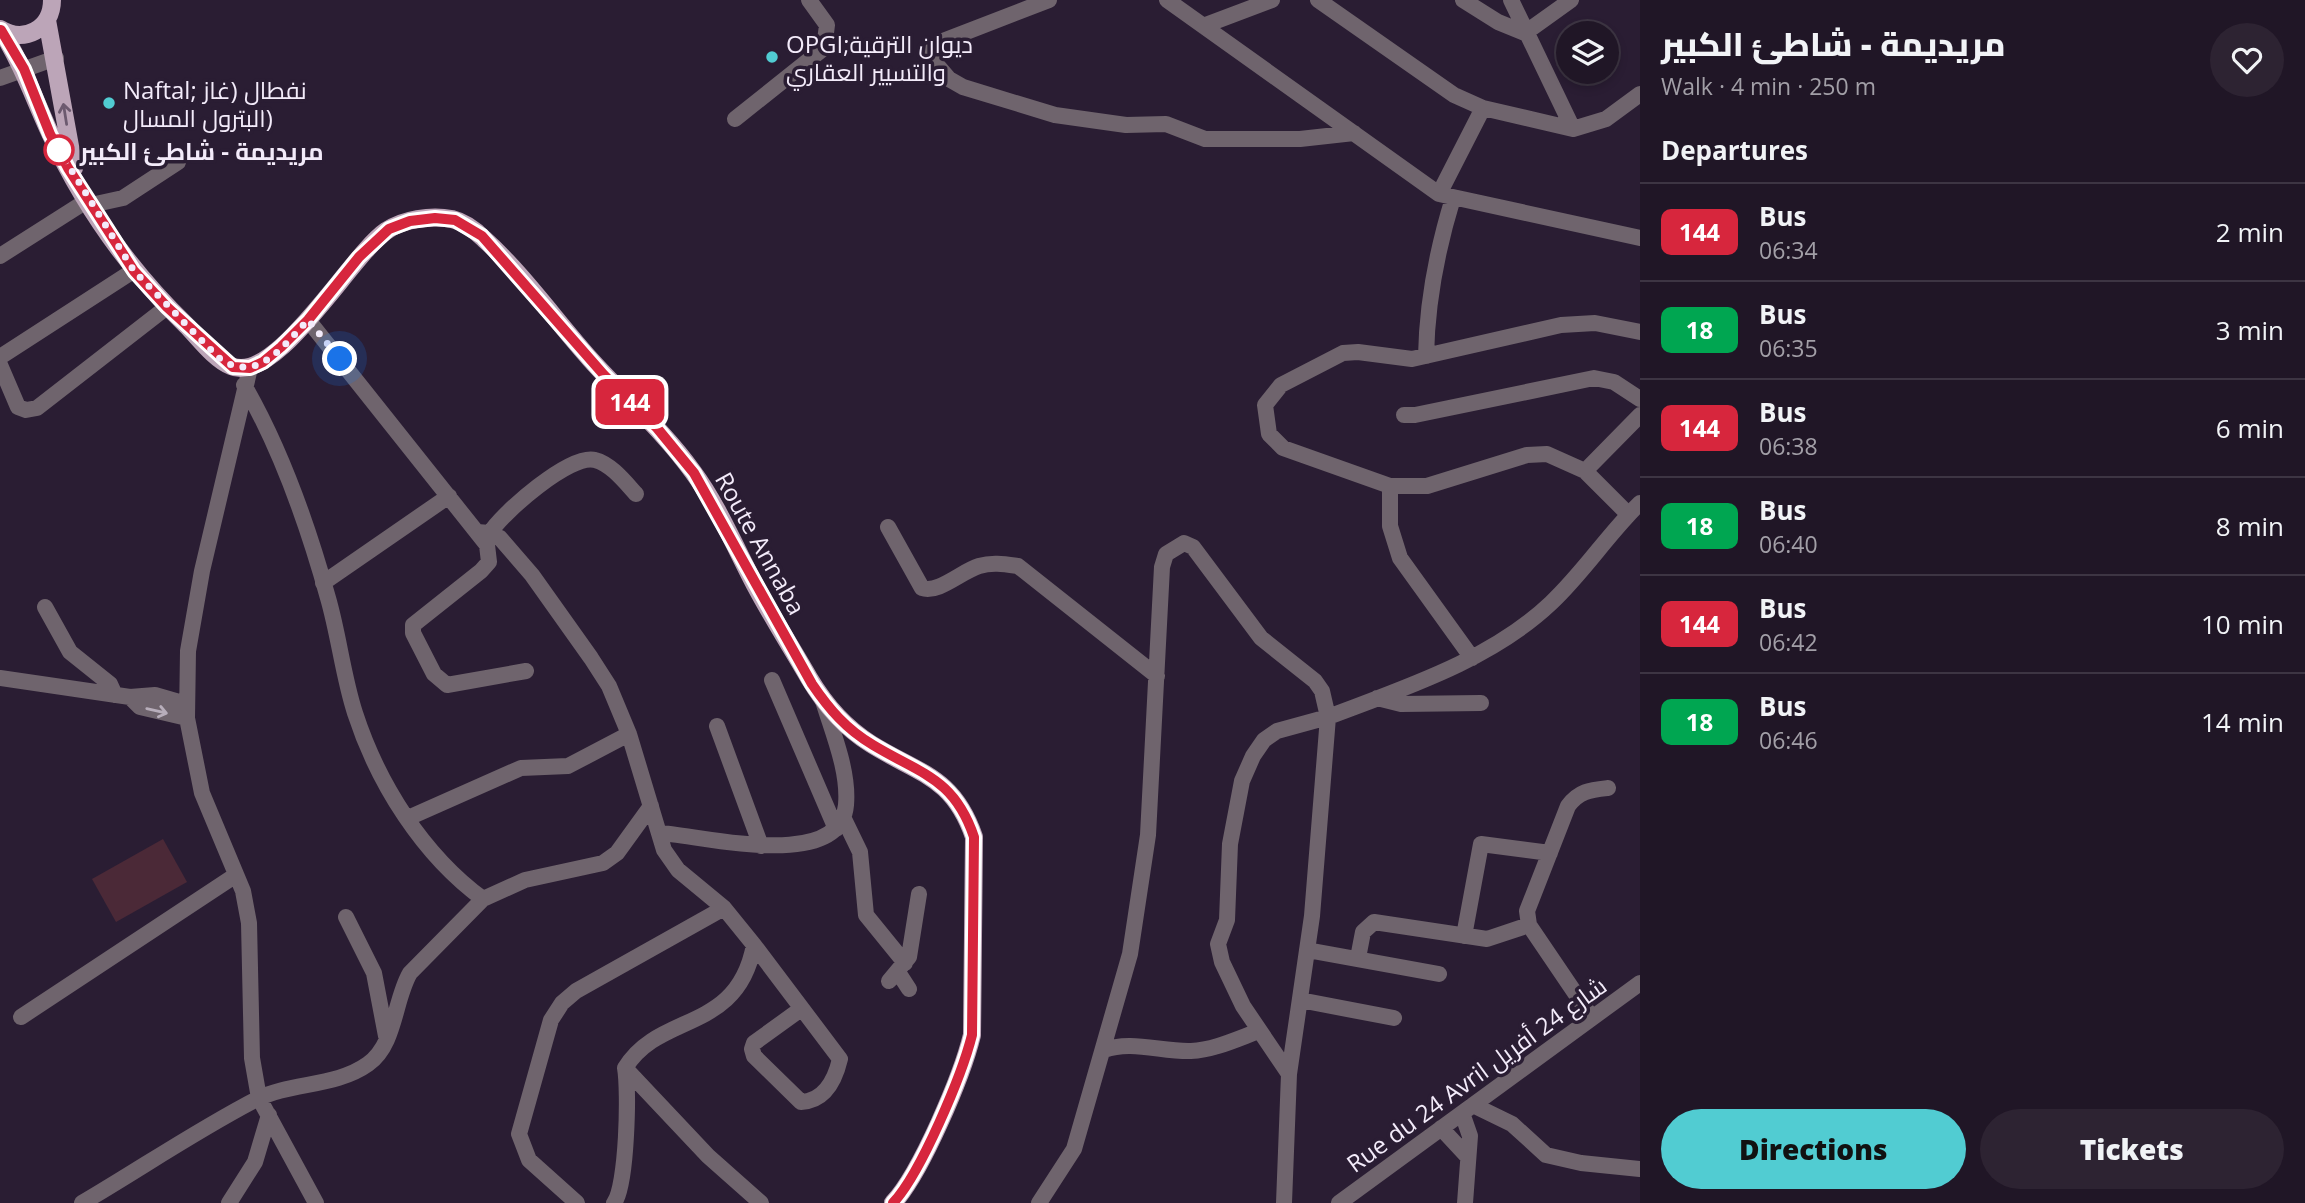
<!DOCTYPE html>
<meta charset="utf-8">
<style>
:root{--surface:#201626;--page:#2d2332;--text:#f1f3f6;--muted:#a29fa7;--line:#3d3543;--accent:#51ccd2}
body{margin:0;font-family:"Open Sans",Cairo,sans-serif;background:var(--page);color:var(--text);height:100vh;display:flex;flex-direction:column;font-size:26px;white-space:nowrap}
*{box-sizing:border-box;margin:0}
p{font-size:23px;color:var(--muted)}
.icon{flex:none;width:38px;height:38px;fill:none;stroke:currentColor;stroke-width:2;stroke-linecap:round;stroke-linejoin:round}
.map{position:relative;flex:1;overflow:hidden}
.panel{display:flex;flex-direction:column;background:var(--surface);width:665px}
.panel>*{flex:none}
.badge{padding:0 14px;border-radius:10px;font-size:24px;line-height:46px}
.buttons{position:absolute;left:1556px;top:21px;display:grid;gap:14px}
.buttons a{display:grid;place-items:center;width:63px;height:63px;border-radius:50%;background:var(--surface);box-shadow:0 4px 10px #0003,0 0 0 2px var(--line);font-size:35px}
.you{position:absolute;width:35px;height:35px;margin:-18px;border:5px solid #fff;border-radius:50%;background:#1a73e8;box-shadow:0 0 0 10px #1a73e833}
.map>.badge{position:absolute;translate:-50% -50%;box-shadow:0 0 0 4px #fff}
h2{padding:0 21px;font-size:26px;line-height:63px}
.round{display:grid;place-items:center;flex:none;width:74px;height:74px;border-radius:37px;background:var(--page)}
.summary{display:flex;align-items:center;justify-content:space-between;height:119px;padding:0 21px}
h1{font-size:33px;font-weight:800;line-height:52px}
.button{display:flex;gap:14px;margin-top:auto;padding:14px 21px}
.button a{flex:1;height:80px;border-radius:42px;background:var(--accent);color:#111;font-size:28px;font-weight:800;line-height:80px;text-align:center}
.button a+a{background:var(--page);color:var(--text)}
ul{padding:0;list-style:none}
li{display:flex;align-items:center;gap:21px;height:98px;padding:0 21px;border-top:2px solid var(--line)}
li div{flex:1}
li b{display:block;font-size:26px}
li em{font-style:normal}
li .badge{min-width:77px;font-weight:700;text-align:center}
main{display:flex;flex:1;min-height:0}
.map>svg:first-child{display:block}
.pitch{fill:#4b2937}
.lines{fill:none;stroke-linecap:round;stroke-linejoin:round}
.minor{stroke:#6f646d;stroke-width:16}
.major{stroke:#bca5b8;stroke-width:18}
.oneway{stroke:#6c5a6f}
.oneway2{stroke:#b8aebb}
.line-casing{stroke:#fff;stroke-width:16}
.line{stroke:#d7263d;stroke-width:10}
.walk{stroke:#f3ebfa;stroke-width:7;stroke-dasharray:0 12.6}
.poi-dot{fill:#51ccd2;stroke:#2a1d33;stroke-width:2.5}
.stop-dot{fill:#fff;stroke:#d7263d;stroke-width:3.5}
.labels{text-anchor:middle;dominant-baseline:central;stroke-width:7;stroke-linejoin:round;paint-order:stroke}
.poi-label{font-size:24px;fill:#f3ebfa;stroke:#2a1d33;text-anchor:start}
.stop-label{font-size:24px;font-weight:bold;fill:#f3ebfa;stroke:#2a1d33;text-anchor:start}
.street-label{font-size:24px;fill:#f3ebfa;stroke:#2a1d33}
</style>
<main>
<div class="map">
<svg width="1640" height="1203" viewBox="0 0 1640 1203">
<rect width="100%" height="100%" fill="#2a1d33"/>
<path class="pitch" d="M163 839 187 882 116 922 92 879Z"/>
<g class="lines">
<path class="minor" d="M1049 0 943 41 932 50 931 58 949 79 963 87 1055 115 1126 125 1166 124 1205 139H1300L1354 133
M1167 0 1439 194 1640 238
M1318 0 1454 95 1483 108 1573 129 1606 119 1640 94
M1463 0 1498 22 1525 33 1571 0
M1511 0 1573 129
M1203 26 1272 0
M0 78 56 58
M735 119 824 48 827 25 809 0
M1439 194 1483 108
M91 205 123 198 178 162
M0 256 88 200
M308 320 487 545 489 562 481 571 413 625V633L434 674 447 685 526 671
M1426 356C1427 301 1437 250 1453 198
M0 357 133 271
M0 365 18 407 26 410 37 408 167 307
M250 368 202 571 188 651 187 718 202 793 243 891 249 923 252 1058 259 1098 316 1203
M244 385C282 451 308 526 328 598 339 636 343 676 355 713 378 784 423 855 483 899L525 880 603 863 617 853 651 806
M1404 415H1415L1594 378 1614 382 1640 399
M1585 471 1640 415
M1390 486H1427L1527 455 1547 454 1585 471 1628 514
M888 527 922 588C938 594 962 571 979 566 992 562 1004 564 1018 566L1157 676
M477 532 490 533 500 538 532 575 591 658 609 686 629 734 664 850 678 870 724 908 754 945C737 1034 660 1011 625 1068 629 1091 627 1186 614 1203
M490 533C502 513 571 453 595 460 611 464 625 482 636 494
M323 583 449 496
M45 607 70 652 110 684 115 695
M1472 658 1400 558 1390 526V486L1283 448 1269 434 1265 405 1281 385 1343 353 1358 352 1412 359 1561 325 1595 323 1640 332
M0 678 130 697 155 695 186 704
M772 680 836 829
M130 697 140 707 187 718
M1377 698 1401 704 1481 703
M717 726 761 846
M408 818 521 768 568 766 629 734
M844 819 860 852 866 915 905 963
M659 833C701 835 840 873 846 805 849 771 833 734 823 701
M346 917 374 973 386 1036
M1464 936 1481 844 1550 853
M754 945 840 1059C835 1080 825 1101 801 1102L754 1056 752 1049 754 1043 801 1009
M1307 950 1439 974
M1358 958 1363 932 1374 922 1487 939 1529 925
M898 972 909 989
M889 981 909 957 919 894
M1300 1000 1394 1018
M21 1017 236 875
M1592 1018 1529 925 1527 911 1568 806C1579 791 1590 790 1608 788
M1104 1050C1131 1040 1162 1052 1191 1051 1214 1050 1237 1039 1259 1031
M625 1068 708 1156 761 1203
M1473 1105 1512 1124 1546 1155 1581 1163 1640 1169
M1462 1113 1470 1136 1465 1203
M1441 1128 1467 1156
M82 1203C140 1169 197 1130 257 1099 291 1082 336 1087 368 1064 396 1044 394 1000 410 973L483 899
M229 1203 255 1162 269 1115
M577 1203 529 1160 519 1134 551 1020 562 1003 576 991 724 908
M1039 1203 1074 1149 1130 954 1148 835 1162 567 1166 554 1184 543 1193 547 1261 638 1315 681 1322 691 1328 717 1277 731 1264 740 1253 756 1242 781 1230 844 1227 920 1218 944 1222 962 1243 1006 1289 1074
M1284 1203 1289 1074 1312 916 1328 717C1404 688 1491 660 1551 603 1584 572 1608 534 1640 503
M1339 1203 1640 983"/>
<path class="major" d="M47 20 74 168
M0 29C24 44 52 29 52 0
M1 30C23 66 33 96 50 133 83 204 130 271 186 325 199 338 214 359 231 366 276 386 351 255 386 231 403 219 431 215 452 219 464 222 475 230 484 239 521 272 556 321 590 359 624 397 663 430 693 472 718 506 735 547 755 585 772 617 791 647 809 678 825 705 844 727 871 744 919 774 953 776 974 837L972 1035C962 1076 921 1173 893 1203"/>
</g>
<defs><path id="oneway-shaft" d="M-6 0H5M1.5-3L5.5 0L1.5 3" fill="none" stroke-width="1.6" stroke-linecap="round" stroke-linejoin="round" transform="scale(1.75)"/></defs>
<use class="oneway" href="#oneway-shaft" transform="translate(65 114) rotate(-99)"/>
<use class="oneway2" href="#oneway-shaft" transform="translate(157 711) rotate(13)"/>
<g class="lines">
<defs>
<path id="line" d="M1 30 24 69 50 134 68 168 134 271 167 307 233 367 250 368 263 362 281 347 308 320 359 257 389 229 410 221 435 218 455 220 482 236 604 375 657 428 694 473 812 684C829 709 846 729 873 745 921 774 954 778 974 837L972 1035C962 1075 921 1173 893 1203"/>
</defs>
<use href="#line" class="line-casing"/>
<use href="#line" class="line"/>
<path class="walk" d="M59 150 134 271 219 358C257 385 283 346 308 320L340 359"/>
</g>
<g class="poi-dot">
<circle cx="772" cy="57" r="7"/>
<circle cx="109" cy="103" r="7"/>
</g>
<circle class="stop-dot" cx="59" cy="150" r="14"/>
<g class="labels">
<g class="poi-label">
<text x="786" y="43">OPGI;ديوان الترقية<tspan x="786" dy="28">والتسيير العقاري</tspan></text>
<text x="123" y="89">Naftal; نفطال (غاز<tspan x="123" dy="28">البترول المسال)</tspan></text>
</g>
<g class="stop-label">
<text x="80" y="150">مريديمة - شاطئ الكبير</text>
</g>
<g class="street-label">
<text transform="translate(761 543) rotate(61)">Route Annaba</text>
<text transform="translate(1476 1074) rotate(-36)">Rue du 24 Avril شارع 24 أفريل</text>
</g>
</g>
</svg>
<div class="buttons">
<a><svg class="icon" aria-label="layers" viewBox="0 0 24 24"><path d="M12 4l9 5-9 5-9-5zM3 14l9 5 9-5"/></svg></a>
</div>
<div class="you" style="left:340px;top:359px"></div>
<b class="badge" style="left:630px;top:402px;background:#d7263d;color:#fff">144</b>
</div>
<section class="panel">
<div class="summary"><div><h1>مريديمة - شاطئ الكبير</h1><p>Walk · 4 min · 250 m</p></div><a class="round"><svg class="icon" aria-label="heart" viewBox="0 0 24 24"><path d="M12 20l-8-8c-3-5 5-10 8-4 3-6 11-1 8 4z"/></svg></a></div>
<h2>Departures</h2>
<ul>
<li><span class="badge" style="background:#d7263d;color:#fff">144</span><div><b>Bus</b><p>06:34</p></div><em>2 min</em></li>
<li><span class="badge" style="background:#00a651;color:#fff">18</span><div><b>Bus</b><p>06:35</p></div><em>3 min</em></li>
<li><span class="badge" style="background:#d7263d;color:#fff">144</span><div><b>Bus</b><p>06:38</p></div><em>6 min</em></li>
<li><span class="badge" style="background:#00a651;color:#fff">18</span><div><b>Bus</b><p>06:40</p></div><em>8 min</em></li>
<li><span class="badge" style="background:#d7263d;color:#fff">144</span><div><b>Bus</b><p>06:42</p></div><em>10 min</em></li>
<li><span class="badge" style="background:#00a651;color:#fff">18</span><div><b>Bus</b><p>06:46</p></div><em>14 min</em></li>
</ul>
<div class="button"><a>Directions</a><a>Tickets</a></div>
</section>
</main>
